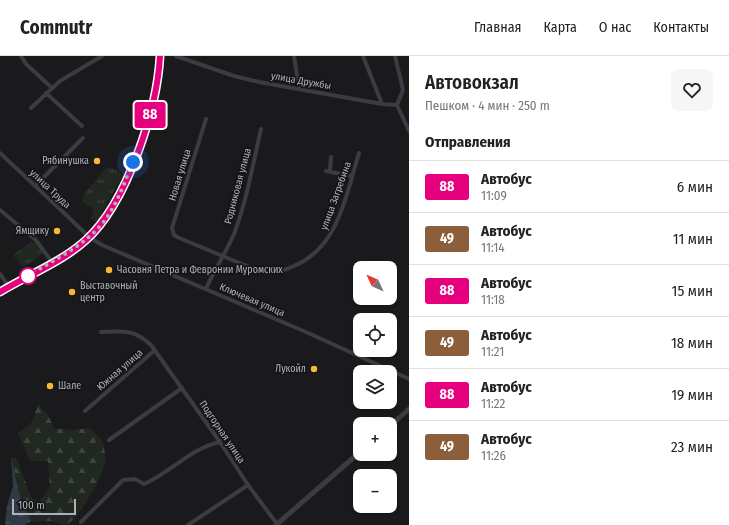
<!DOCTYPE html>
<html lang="ru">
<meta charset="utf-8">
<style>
:root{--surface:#fff;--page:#f6f6f6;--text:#222;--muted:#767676;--line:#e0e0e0}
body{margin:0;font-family:"Fira Sans Condensed",sans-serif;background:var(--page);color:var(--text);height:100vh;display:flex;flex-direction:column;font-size:15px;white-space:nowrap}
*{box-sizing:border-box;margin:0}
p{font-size:13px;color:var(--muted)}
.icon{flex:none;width:22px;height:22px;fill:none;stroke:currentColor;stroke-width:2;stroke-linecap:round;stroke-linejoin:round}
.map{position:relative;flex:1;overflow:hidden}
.side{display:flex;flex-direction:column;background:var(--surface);width:320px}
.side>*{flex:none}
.badge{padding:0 8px;border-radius:3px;font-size:14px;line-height:26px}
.needle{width:26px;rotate:314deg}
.buttons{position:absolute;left:353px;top:205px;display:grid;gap:8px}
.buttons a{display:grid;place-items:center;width:44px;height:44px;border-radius:8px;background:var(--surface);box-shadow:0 1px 3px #0004;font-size:20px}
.scale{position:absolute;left:12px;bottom:10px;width:64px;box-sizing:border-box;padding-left:4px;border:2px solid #adb1bd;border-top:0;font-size:11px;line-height:14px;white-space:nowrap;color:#adb1bd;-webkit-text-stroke:3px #151518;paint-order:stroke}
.you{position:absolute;width:20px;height:20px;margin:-10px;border:3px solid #fff;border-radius:50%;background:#1a73e8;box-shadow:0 0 0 6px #1a73e833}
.map>.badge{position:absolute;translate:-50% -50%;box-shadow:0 0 0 2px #fff}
h2{padding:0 16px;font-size:15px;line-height:36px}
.round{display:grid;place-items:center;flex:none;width:42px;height:42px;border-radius:8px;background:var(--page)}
.summary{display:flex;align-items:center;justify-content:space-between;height:68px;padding:0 16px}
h1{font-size:19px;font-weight:600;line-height:30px}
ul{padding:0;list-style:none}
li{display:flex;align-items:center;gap:12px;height:52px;padding:0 16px;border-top:1px solid var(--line)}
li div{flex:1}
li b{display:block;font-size:15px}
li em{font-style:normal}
li .badge{min-width:44px;font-weight:700;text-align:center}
header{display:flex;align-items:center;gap:24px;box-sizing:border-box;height:56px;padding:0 20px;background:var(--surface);border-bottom:1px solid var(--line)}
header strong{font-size:19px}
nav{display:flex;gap:22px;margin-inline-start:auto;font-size:14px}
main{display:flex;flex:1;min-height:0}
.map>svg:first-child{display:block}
.grass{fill:url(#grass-tufts)}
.forest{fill:url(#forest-firs)}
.water{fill:url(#water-ripples)}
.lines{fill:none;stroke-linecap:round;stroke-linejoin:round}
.minor{stroke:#3b3c42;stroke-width:4}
.tertiary{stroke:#3b3c42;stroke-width:5}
.primary{stroke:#575961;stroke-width:6}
.line-casing{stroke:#fff;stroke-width:9}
.line{stroke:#e6007e;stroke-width:6}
.walk{stroke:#adb1bd;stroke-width:4;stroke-dasharray:0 7.2}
.poi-dot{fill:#f8b837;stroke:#151518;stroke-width:1.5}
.stop-dot{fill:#fff;stroke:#e6007e;stroke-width:2}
.labels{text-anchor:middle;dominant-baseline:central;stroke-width:3.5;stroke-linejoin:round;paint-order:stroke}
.street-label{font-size:10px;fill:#adb1bd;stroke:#151518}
.poi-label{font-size:10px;fill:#adb1bd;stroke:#151518;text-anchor:end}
</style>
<header>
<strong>Commutr</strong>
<nav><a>Главная</a><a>Карта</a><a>О нас</a><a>Контакты</a></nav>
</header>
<main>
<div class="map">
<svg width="409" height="469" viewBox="0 0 409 469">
<defs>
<pattern id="grass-tufts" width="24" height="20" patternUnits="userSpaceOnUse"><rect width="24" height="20" fill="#202821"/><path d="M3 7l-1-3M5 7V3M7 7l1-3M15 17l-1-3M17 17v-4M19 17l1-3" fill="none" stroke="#3e453f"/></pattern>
<pattern id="forest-firs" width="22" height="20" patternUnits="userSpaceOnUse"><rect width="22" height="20" fill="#202821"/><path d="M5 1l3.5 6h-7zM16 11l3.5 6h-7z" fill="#3e453f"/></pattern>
<pattern id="water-ripples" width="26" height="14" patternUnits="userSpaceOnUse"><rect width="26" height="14" fill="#2f3a42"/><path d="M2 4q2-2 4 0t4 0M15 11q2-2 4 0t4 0" fill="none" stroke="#4a545b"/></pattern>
</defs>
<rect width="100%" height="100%" fill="#1a1a1d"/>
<path class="grass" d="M107 111 119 115 122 120 97 166 91 163 94 153 82 146 84 138Z
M31 186 37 188 43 198 23 211 13 199Z"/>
<path class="forest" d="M38 348 48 359 54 372 72 374 90 372 103 385 106 404 96 431 75 462 67 469 50 465 35 466 31 465 21 444 11 402 16 401 31 441 39 446 50 432 48 405H30L18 377 32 366Z"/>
<path class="water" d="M11 402 21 444 31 465 25 469H5L7 450 13 430Z"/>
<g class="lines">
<path class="minor" d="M21 0 26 8 51 31
M176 0 234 20 259 26 382 48 397 49
M294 0 299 32
M363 0 382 48
M395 0 403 34 397 49
M46 37 82 70
M397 49 409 75
M31 52 60 25 102 0
M206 63 172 172 174 179 177 181 261 216C272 218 283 215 294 210 339 191 346 139 359 97
M0 97 63 156 89 181 102 189 306 276 409 323
M326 115 352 120
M330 115 331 101
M35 130 83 82
M0 154 35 183 52 206
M0 218 9 231
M206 233C214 214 226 197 234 178 247 144 253 108 261 73
M101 276C123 275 134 273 151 289L220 386 248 429 277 468
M85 355 155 294
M109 384 182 332
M81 466 123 424 135 423 144 428C170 417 191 392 220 386
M188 469 248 429"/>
<path class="tertiary" d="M390 370 409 353
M276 469 360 396"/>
<path class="primary" d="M0 236C28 219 62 205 86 184 127 147 157 54 160 0"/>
</g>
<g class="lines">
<defs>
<path id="line" d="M0 236C28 219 62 206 86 184 127 147 157 54 160 0"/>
</defs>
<use href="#line" class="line-casing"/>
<use href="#line" class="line"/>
<path class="walk" d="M28 220C53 204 81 192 101 169 116 152 124 127 133 106"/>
</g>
<g class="poi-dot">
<circle cx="97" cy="105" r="4"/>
<circle cx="57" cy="175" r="4"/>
<circle cx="109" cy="214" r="4"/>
<circle cx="72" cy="236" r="4"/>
<circle cx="314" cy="313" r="4"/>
<circle cx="50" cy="330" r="4"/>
</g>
<circle class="stop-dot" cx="28" cy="220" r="8"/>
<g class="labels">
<g class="street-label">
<text transform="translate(301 25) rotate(10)">улица Дружбы</text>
<text transform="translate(180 119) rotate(-73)">Новая улица</text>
<text transform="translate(238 130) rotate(-75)">Родниковая улица</text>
<text transform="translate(50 133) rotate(43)">улица Труда</text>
<text transform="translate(336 140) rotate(-70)">улица Загребина</text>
<text transform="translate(252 244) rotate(23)">Ключевая улица</text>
<text transform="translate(120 314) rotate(-41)">Южная улица</text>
<text transform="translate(222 376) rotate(56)">Подгорная улица</text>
</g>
<g class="poi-label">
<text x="89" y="105">Рябинушка</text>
<text x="49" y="175">Ямщику</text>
<text x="117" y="214" text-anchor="start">Часовня Петра и Февронии Муромских</text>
<text x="80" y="230" text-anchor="start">Выставочный<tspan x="80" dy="12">центр</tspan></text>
<text x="306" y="313">Лукойл</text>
<text x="58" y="330" text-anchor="start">Шале</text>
</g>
</g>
</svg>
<div class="buttons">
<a><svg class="needle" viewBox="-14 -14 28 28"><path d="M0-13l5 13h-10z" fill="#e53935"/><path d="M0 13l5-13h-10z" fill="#767676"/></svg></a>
<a><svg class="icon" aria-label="locate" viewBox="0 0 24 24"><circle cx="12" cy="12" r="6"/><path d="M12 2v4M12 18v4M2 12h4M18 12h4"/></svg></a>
<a><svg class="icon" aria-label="layers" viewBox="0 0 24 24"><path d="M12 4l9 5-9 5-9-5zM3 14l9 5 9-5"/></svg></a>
<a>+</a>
<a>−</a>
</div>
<div class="scale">100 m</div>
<div class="you" style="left:133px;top:106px"></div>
<b class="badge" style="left:150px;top:59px;background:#e6007e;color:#fff">88</b>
</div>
<section class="side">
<div class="summary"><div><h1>Автовокзал</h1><p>Пешком · 4 мин · 250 m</p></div><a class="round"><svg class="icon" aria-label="heart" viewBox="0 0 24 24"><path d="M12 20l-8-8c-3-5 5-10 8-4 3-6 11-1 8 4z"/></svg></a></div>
<h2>Отправления</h2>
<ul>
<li><span class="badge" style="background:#e6007e;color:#fff">88</span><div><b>Автобус</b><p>11:09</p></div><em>6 мин</em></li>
<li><span class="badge" style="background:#8b5e3c;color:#fff">49</span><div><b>Автобус</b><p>11:14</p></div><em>11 мин</em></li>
<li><span class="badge" style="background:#e6007e;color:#fff">88</span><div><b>Автобус</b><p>11:18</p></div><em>15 мин</em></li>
<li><span class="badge" style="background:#8b5e3c;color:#fff">49</span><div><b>Автобус</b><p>11:21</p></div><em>18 мин</em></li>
<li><span class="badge" style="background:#e6007e;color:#fff">88</span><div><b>Автобус</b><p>11:22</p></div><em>19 мин</em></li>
<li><span class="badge" style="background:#8b5e3c;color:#fff">49</span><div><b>Автобус</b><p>11:26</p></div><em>23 мин</em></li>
</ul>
</section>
</main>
